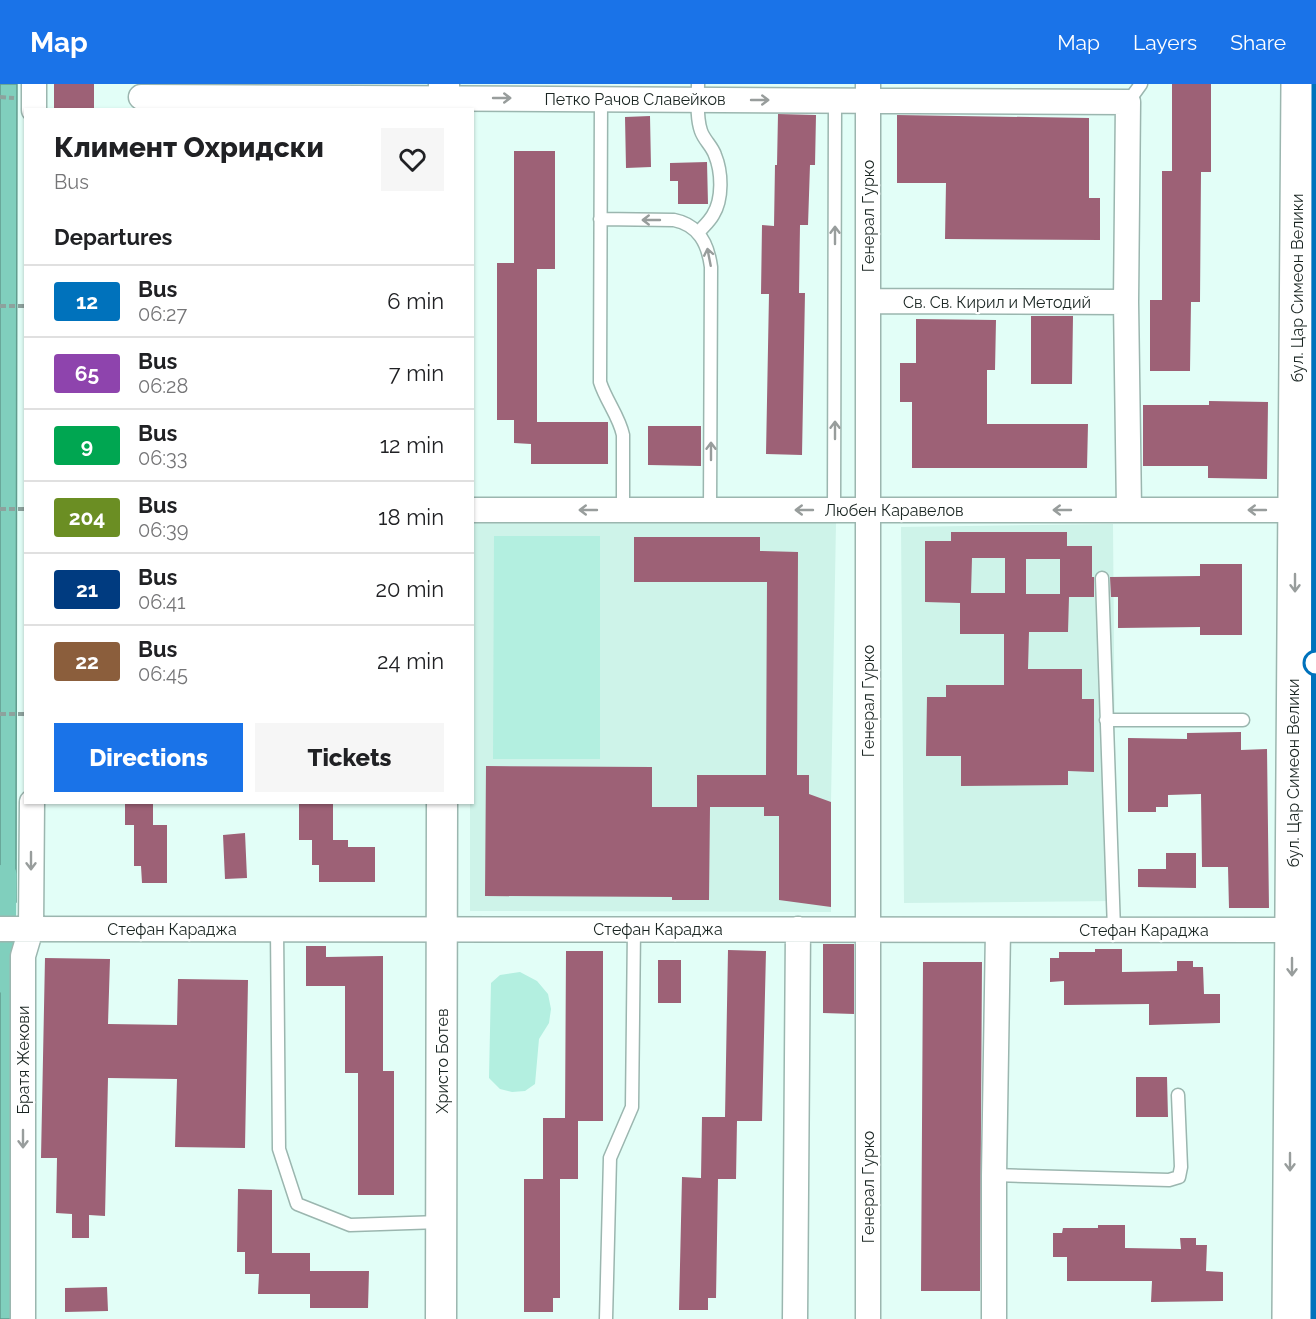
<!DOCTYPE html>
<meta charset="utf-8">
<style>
:root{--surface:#fff;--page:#f6f6f6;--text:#202124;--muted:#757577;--line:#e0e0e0;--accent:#1a73e8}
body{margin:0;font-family:Raleway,sans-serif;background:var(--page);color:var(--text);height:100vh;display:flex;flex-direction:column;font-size:22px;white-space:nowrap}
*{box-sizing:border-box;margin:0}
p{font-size:20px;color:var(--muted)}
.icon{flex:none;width:33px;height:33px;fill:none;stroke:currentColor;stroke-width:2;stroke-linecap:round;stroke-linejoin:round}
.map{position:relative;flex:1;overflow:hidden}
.panel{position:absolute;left:24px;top:24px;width:450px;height:696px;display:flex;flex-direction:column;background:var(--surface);border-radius:0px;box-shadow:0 2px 4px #0004}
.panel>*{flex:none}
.badge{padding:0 12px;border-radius:4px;font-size:21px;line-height:39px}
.map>.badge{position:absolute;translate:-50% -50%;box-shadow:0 0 0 3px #fff}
h2{padding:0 30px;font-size:22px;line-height:54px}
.round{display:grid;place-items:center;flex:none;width:63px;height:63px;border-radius:0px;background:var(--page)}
.head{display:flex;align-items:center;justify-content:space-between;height:102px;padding:0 30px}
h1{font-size:28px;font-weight:800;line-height:45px}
.cta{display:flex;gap:12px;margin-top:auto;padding:12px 30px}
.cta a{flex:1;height:69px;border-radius:0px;background:var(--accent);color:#fff;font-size:24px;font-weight:800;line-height:69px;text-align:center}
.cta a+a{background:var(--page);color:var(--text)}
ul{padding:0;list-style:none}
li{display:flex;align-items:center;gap:18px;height:72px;padding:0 30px;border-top:2px solid var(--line)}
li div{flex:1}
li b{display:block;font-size:22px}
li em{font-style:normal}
li .badge{min-width:66px;font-weight:700;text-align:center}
header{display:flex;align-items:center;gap:36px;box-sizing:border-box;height:84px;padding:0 30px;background:var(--accent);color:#fff}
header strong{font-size:28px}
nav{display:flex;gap:33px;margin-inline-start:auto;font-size:21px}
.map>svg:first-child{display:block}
.built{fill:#cef3e9}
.green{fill:#b3efe0}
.water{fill:#80cfbd;stroke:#619c8e;stroke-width:1.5}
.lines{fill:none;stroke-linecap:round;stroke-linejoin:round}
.canal{stroke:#80cfbd;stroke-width:21}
.building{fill:#9d6176;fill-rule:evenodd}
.service-casing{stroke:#9bb6af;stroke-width:15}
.minor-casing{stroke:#9bb6af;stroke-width:27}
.tertiary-casing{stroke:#9bb6af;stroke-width:33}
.secondary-casing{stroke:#9bb6af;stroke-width:36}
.path{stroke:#8da29d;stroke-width:4;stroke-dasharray:6 3;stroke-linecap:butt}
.service{stroke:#fff;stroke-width:12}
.minor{stroke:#fff;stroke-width:24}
.tertiary{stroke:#fff;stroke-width:30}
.secondary{stroke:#fff;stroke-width:33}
.oneway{stroke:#989d9c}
.line-casing{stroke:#fff;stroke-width:14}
.line{stroke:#0072bc;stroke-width:9}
.stop-dot{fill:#fff;stroke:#0072bc;stroke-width:3}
.labels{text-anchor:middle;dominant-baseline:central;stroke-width:4.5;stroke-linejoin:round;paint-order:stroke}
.street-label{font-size:16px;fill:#1a2522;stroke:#fff}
</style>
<header>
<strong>Map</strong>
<nav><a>Map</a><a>Layers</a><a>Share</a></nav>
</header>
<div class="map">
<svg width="1316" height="1235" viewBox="0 0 1316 1235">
<rect width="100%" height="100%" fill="#e2fef7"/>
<path class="built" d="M473 435 836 439 831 718V828L470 827V719L472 718Z
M1113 440 1116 817 904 819 901 443Z"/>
<path class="green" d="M494 452H600V675H493Z
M520 888 537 897 548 910 551 925 549 939 539 955 535 1000 525 1007 512 1008 500 1005 489 994 491 899 500 891Z"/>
<path class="water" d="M0 0H17L16 818H0Z
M0 872H15L16 1235H0Z"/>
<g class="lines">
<path class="canal" d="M5 899 6 790"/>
</g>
<path class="building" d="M54 0H94V26H54Z
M1172 0H1211V88H1201L1200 218H1191L1190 287H1150V216H1162V87H1172Z
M778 30 816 31 815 81H810L808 141H800L799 209H805L802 371 766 370 769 210H761L762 141 774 142 775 81H777Z
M897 31 1089 34V114H1100V156L945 155 946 99H897Z
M650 32 651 83 626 84 625 33Z
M514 67H555V185H537V338H608V380H531V360L514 359V336H497V179H514Z
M707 78 708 120H678V97H670V79Z
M1031 232H1073L1072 300H1031Z
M916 235 996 236 995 286H987V340H1088L1087 384H912V318H900V279H916Z
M1209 317 1268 318 1267 395 1208 394V382H1143V321H1209Z
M648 342H701V382L648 381Z
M951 448H1067V462H1092V493H1094V513H1069L1068 548H1029L1028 585H1082V615H1094V688L1068 687V701L961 702V672H926L927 613H946V601H1004V550H960V519L925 518V457H951ZM972 474H1005V509H971ZM1026 475H1060V510H1026Z
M634 453H760V467L798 468 797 691H809V710L831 718V823L779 816V732H764V723H697V691H766L767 498H634Z
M1200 480H1242V551H1200V543L1118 544V513H1111L1110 493 1200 492Z
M1241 648V666L1267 665 1269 824H1229L1228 783H1202L1201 710 1168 711V723H1156V728H1128V654L1187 655V649Z
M486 682 652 683V723H710L709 816H672V813L485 812Z
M125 718H153V741H167V799H142L141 782H134V741H125Z
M299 718H333V756H348V763H375V798H319V781H312V756H299Z
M245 749 247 794 225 795 223 751Z
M1166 769H1196V804L1138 803V785H1166Z
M823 860H854V930L823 929Z
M306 862H326V873L383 872V987H394V1111H358V989H345V902H306Z
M1095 865H1122V888L1177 887V877H1193V883H1203L1204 910H1220V939L1149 941V920L1064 921V897L1050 898V874H1059V868H1095Z
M728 866 766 867 762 1037H737L736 1095H718L716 1214H708V1226H679L682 1093 701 1094 702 1033H725Z
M566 867H603V1037H578V1095H560V1214H553V1228H524V1095H543V1034H565Z
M45 874 110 875 108 940 177 941 178 895 248 896 245 1064 175 1063 177 995 108 994 105 1132 89 1131V1154H72V1130L56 1129 57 1074H41Z
M658 876H681V919H658Z
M923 878H982L980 1207H921Z
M1136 993H1167L1168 1033H1136Z
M238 1105 272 1106V1169H310V1187H369L368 1224H310V1210H258L259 1190H245V1168H237Z
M1098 1141H1125V1164L1181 1165 1180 1154H1196V1161H1207L1206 1187 1223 1188V1217L1151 1218 1152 1197H1067V1173H1053V1149H1062L1063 1144H1098Z
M107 1203 108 1227 65 1228V1204Z"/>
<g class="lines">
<defs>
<path id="service" d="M601 15 600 298C606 317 619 332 623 351V426
M1128 18 1141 0
M600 135 674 136C699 141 708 160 711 183L710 426
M698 149C703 143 709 138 713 131 723 115 722 88 715 71 712 62 704 56 701 47 696 33 698 15 698 0
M834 426 835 16
M1102 494 1114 846
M1106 636H1243
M277 845 279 1065 297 1120 350 1141 440 1138
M994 1091 1169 1096 1179 1093 1181 1083 1178 1011
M606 1235 610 1074 632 1023 634 845"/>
<path id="minor" d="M868 0V1235
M141 13 1128 18 1126 218 1129 426
M34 26V0
M868 217 1126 218
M472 426H1316
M0 845 1308 846
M23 1235V872L31 845 32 718
M795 1235 798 845
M994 1235V1091L998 846"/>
<path id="tertiary" d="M444 26V0
M441 1235 442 718"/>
<path id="secondary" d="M1289 1235 1298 0
M1315 1235 1316 709"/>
</defs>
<use href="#service" class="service-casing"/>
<use href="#minor" class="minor-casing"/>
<use href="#tertiary" class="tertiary-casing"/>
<use href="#secondary" class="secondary-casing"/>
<path class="path" d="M0 13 14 14
M0 222H26
M0 425H26
M0 630H26"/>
<use href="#service" class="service"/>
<use href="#minor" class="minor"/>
<use href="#tertiary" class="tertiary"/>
<use href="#secondary" class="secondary"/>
</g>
<defs><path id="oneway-shaft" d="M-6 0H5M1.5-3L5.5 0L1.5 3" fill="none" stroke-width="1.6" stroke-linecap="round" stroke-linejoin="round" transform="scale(1.5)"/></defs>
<g class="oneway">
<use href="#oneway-shaft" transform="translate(502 14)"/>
<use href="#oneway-shaft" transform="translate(760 16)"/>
<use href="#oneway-shaft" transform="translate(651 136) rotate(-180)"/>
<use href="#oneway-shaft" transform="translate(835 151) rotate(-90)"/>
<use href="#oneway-shaft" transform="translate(709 173) rotate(-101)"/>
<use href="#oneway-shaft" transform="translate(835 346) rotate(-90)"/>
<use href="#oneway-shaft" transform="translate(711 367) rotate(-90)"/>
<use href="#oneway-shaft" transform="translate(588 426) rotate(180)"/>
<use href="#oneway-shaft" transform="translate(804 426) rotate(-180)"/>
<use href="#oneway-shaft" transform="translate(1062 426) rotate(-180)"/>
<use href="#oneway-shaft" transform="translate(1257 426) rotate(-180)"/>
<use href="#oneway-shaft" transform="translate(1295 499) rotate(90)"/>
<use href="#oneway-shaft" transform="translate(31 777) rotate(90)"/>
<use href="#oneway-shaft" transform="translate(1292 883) rotate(90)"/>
<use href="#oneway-shaft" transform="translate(23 1055) rotate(90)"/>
<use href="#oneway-shaft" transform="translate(1290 1078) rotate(90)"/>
</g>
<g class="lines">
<defs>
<path id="line" d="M1315 1235 1316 0"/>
</defs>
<use href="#line" class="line-casing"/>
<use href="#line" class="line"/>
</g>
<circle class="stop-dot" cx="1316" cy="579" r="12"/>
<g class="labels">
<g class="street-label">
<text x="635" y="15">Петко Рачов Славейков</text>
<text transform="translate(868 132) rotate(-90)">Генерал Гурко</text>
<text transform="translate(1297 204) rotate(-90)">бул. Цар Симеон Велики</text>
<text x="997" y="218">Св. Св. Кирил и Методий</text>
<text x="894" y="426">Любен Каравелов</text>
<text transform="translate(868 617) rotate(-90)">Генерал Гурко</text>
<text transform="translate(1293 689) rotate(-90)">бул. Цар Симеон Велики</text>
<text x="172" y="845">Стефан Караджа</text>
<text x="658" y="845">Стефан Караджа</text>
<text x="1144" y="846">Стефан Караджа</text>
<text transform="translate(23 976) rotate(-90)">Братя Жекови</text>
<text transform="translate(442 977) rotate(-90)">Христо Ботев</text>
<text transform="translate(868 1103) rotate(-90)">Генерал Гурко</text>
</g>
</g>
</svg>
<section class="panel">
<div class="head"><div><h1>Климент Охридски</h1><p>Bus</p></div><a class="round"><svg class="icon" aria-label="heart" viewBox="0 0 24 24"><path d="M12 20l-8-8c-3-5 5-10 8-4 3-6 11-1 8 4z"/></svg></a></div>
<h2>Departures</h2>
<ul>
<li><span class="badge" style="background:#0072bc;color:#fff">12</span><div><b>Bus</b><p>06:27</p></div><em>6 min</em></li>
<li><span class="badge" style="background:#8e44ad;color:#fff">65</span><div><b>Bus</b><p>06:28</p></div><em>7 min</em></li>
<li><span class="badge" style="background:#00a651;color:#fff">9</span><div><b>Bus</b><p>06:33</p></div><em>12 min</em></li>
<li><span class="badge" style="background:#6b8e23;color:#fff">204</span><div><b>Bus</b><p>06:39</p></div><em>18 min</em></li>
<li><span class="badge" style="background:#003b80;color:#fff">21</span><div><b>Bus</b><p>06:41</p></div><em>20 min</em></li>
<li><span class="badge" style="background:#8b5e3c;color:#fff">22</span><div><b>Bus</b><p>06:45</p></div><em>24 min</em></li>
</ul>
<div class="cta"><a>Directions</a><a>Tickets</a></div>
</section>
</div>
